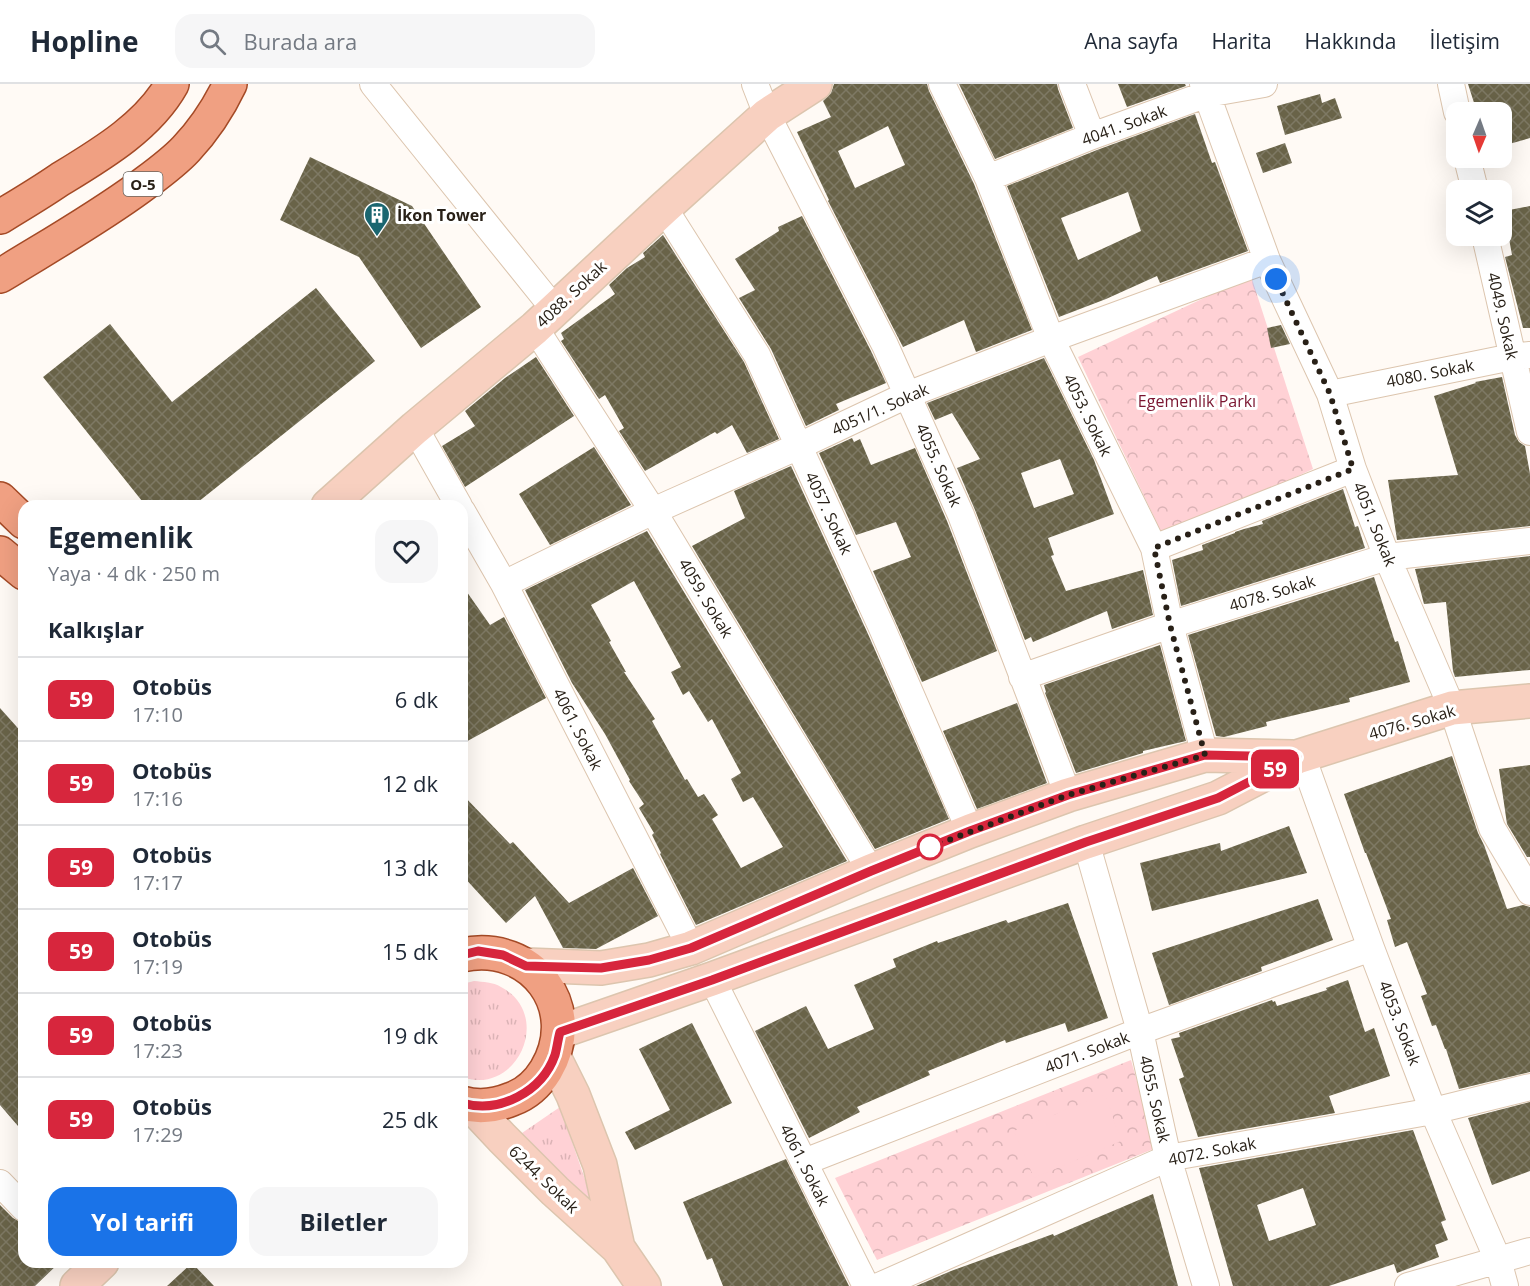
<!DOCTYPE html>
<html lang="tr">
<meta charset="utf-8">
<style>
:root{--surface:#fff;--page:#f6f6f7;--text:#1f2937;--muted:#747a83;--line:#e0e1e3;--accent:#1a73e8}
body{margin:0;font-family:"Open Sans",sans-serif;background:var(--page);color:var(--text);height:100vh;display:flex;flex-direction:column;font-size:22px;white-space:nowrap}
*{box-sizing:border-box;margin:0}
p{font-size:20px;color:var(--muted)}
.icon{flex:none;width:33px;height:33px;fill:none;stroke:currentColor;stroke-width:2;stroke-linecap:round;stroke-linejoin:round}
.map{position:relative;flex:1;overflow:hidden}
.side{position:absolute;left:18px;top:416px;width:450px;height:768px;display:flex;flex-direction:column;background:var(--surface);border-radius:18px;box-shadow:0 6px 24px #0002}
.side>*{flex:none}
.badge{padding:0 12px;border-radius:9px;font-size:21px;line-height:39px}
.needle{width:39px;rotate:182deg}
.buttons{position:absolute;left:1446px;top:18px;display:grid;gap:12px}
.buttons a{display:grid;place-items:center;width:66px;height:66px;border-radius:12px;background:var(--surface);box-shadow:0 6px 24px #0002;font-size:30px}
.you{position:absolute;width:30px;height:30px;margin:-15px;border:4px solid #fff;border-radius:50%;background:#1a73e8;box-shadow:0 0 0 9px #1a73e833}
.map>.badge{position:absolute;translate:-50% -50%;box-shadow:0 0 0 3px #fff}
h2{padding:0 30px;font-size:22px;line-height:54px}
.round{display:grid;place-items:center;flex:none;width:63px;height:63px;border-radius:18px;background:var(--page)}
.overview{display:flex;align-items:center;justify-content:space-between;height:102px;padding:0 30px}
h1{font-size:28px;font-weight:700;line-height:45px}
.action{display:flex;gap:12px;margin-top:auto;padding:12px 30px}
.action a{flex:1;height:69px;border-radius:18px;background:var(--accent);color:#fff;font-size:24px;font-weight:700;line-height:69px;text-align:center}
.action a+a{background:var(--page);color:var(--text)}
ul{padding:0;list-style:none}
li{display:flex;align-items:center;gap:18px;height:84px;padding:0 30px;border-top:2px solid var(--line)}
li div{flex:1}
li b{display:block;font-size:22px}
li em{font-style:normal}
li .badge{min-width:66px;font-weight:700;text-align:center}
header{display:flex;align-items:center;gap:36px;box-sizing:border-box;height:84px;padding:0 30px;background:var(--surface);border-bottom:2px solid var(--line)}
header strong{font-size:28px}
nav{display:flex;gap:33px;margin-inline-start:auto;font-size:21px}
.search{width:420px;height:54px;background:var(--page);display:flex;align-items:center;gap:15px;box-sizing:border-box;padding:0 21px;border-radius:18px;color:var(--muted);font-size:22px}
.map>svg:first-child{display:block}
.grass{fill:url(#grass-tufts)}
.forest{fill:url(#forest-crowns)}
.garden{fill:#ffd1d5}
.building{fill:url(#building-cross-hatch);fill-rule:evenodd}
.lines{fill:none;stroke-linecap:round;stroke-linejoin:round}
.street-casing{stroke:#dcc5ae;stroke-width:28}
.secondary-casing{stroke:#dcc5ae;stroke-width:36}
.primary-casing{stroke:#a44a26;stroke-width:36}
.street{stroke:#fff;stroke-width:26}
.secondary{stroke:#f8d0c0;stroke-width:33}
.primary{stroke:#f0a082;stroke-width:33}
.line-casing{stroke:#fff;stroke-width:14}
.line{stroke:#d7263d;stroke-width:9}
.walk{stroke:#282017;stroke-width:6;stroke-dasharray:0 10.8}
.stop-dot{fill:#fff;stroke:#d7263d;stroke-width:3}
.labels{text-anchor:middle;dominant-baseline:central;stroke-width:6;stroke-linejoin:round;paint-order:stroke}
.shield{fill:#fff;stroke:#68635d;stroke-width:1.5}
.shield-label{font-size:15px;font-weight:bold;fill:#282017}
.street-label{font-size:16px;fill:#282017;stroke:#fff}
.poi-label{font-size:16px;font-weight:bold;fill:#282017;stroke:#fff;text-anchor:start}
.park-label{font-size:16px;fill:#7a1530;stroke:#fff}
</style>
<header>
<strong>Hopline</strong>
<div class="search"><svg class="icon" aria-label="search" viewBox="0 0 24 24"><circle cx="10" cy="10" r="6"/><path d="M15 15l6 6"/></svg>Burada ara</div>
<nav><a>Ana sayfa</a><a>Harita</a><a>Hakkında</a><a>İletişim</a></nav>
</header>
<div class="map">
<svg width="1530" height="1202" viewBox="0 0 1530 1202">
<defs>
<pattern id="grass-tufts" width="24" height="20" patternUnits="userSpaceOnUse" patternTransform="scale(1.5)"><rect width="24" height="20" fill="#ffd1d5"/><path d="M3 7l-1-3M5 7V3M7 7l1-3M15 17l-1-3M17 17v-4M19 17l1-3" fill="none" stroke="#dbb3b6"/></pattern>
<pattern id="forest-crowns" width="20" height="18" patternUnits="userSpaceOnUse" patternTransform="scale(1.5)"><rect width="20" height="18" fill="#ffd1d5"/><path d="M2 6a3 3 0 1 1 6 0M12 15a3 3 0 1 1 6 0" fill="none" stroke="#dbb3b6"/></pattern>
<pattern id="building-cross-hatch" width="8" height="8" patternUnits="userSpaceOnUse" patternTransform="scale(1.5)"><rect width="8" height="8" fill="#696348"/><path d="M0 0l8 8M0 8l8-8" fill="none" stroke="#7e7964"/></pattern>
</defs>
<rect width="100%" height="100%" fill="#fffaf5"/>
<path class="grass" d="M474 897C483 898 493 898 501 903 554 931 517 1013 462 993V900Z
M560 1023 597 1130 522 1049Z"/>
<path class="forest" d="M1251 192 1313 385 1164 454 1078 273Z
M1131 976 1156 1064 877 1176 835 1094Z"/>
<path class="garden" d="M1105 1010 1121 1057 1034 1094 1014 1047Z"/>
<path class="building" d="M834 0H927L929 7 974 100 1032 246 976 268 964 236 903 263 828 117 829 116 797 48 831 33 823 17 831 9ZM888 42 905 81 855 104 838 67Z
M959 0H1057L1058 5 1073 44 995 75Z
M1118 0H1185L1186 2 1127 23Z
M1468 0H1530V54L1502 62V28H1477Z
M1320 10 1322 19 1335 14 1342 34 1285 51 1277 22Z
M1195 30 1212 79 1215 78 1248 167 1160 199 1157 192 1106 215 1059 233 1007 102 1097 66ZM1128 108 1141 147 1078 176 1061 134Z
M1285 59 1292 79 1263 89 1256 69Z
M310 73 412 122 481 223 421 264 359 173 280 136Z
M1530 122V244H1523L1505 173 1512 171 1504 127Z
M802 132 871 267 886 299 836 320 839 326 806 342 771 265 739 214 755 206 735 175 779 147 778 143Z
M663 151 744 278 779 355 747 369 732 341 717 350 715 348 645 387 619 347 624 344 605 311 599 315 561 257 564 255 561 249 615 210 609 201 627 184 645 173 643 169Z
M316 204 375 277 193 422H146L43 293 110 240 172 318Z
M1281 241 1290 260 1271 264 1267 244Z
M536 273 574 332 465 403 442 362 475 342 465 327 505 294Z
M1044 274 1094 376 1114 430 1048 454 1054 471 1051 472 1066 507 1143 486 1153 531 1112 545 1107 527 1033 558 1031 553 1025 556 975 426 957 384 980 375 952 329 935 336 927 319ZM1060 375 1074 410 1034 424 1021 389Z
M1502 293 1515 351 1519 358 1525 362 1530 390V442L1397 456 1388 396 1458 391 1434 312 1476 299 1475 298Z
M852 354 854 358 860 355 871 381 915 364 947 437 997 567 922 598 873 487 911 473 896 438 856 451 819 369Z
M594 363 631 421 550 461 519 410Z
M791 382 868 550 949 735 875 765 692 462 745 434 734 407Z
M1343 405 1355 443 1358 442 1365 464 1181 522 1172 476 1203 466 1202 461 1235 449V448L1244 445 1263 440 1262 437Z
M647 447 847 777 696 841 660 770 661 769 652 751 654 749 639 724 644 720 629 697 630 696 605 650 572 599 525 506ZM634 497 681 583 671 588 683 611 689 607 708 638 712 635 741 689 731 695 743 718 753 713 783 763 741 784 712 735 718 731 704 710 698 713 687 695 685 696 652 637 655 635 624 588H626L609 558 611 557 591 521Z
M1530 472V586L1455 593 1453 587 1446 518 1424 520 1415 485Z
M1374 493 1395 558 1398 557 1410 598 1349 614 1350 618 1266 638 1267 642 1224 653 1216 652 1188 551Z
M462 501 490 541 504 533 546 614 462 660Z
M1160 561 1186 657 1143 667V669L1076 689 1045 609 1046 608 1044 601Z
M1017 619 1047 699 977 725 943 647Z
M0 624 24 651V1049L0 1021Z
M1452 672 1478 749 1484 761 1507 825 1523 821 1530 823V988L1459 1005 1446 965H1445L1436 941 1432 942 1421 912 1427 910 1407 858 1395 863 1387 836 1391 835 1366 769H1365L1344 710Z
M1530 681V773H1527L1507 740 1499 685Z
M462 710 510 760 513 758 569 819 633 784 658 832 596 865 563 864 535 812 506 839 462 791Z
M1289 742 1307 789 1152 827 1140 779 1220 759 1221 767Z
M1318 815 1333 856 1261 883 1262 887 1169 921 1152 869Z
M1068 819 1108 934 1068 948 1065 939 1006 959 1005 956 928 987 930 991 857 1023 860 1028 809 1054 755 947 806 922 828 965 874 945 854 901 896 883 893 875 937 857 938 859 1006 836 1008 839Z
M1348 896 1365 948 1374 944 1390 992 1329 1012 1335 1029 1198 1053 1179 995 1184 993 1171 955 1180 953 1179 949 1272 916 1273 918 1275 917 1277 922 1327 906 1326 904Z
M692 939 732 1019 635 1066 625 1048 670 1026 639 965Z
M1530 1018V1087L1492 1101 1468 1034Z
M1413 1046 1446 1136 1441 1138 1448 1156 1435 1161 1439 1173 1397 1189 1394 1180 1329 1202H1233L1199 1084ZM1303 1104 1316 1141 1269 1157 1257 1121Z
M786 1075 849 1202H723L712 1174 707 1176 683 1118Z
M1153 1110 1178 1202H916L951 1187 1053 1150 1054 1152Z
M0 1121 13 1134 24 1140V1178H60L35 1202H0Z
M192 1179 214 1202H167Z"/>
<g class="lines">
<defs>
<path id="street" d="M373 0 555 226
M755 0 767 31 885 261 961 431 1068 711
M942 0 988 94 1051 255 1154 464 1170 541 1205 671
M1072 0 1092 52
M1203 0 1267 176 1330 310 1353 385 1387 473 1452 624 1492 744 1530 808
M1451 0 1457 28
M1467 74 1475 106
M988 94 1092 52 1207 10 1264 0
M664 124 757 271 882 544 970 747
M1485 152 1530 348
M535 244 653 427 871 787
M1330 310 1512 273 1530 271
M415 344 459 422
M462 427 504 500 691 864
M1154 464 1353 385
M504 500 653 427 799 362 907 311 1051 255 1267 176
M1022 593 1170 541 1387 473 1530 457
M1302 672 1371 864 1433 1027 1498 1176 1505 1202
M1086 758 1140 947 1168 1074 1206 1202
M712 895 866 1202
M804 1078 1140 947 1371 864
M0 1099 24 1124
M879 1202 1168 1074 1433 1027 1530 1003
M1408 1202 1530 1167"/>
<path id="secondary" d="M328 422 415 344 535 244 664 124 767 31 815 0
M526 881 601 884 649 876 691 864 871 787 970 747 1068 711 1205 671 1292 673
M559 948 712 895 1086 758 1218 714 1297 673 1452 624 1530 617
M554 973 573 1011 600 1081 618 1164
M472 1022 502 1054 555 1107 618 1164 644 1202
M77 1202 102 1178"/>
<path id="primary" d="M0 133C20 121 40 109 59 96 100 71 148 43 172 0
M0 192C47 163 95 136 140 103 156 91 173 79 186 65 204 46 219 23 230 0
M0 415 24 438
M0 469 24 489
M462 871C532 856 583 924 546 986 538 999 526 1010 512 1015 495 1022 479 1024 462 1019"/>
</defs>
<use href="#street" class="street-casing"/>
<use href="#secondary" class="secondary-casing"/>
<use href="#primary" class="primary-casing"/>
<use href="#street" class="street"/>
<use href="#secondary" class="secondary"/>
<use href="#primary" class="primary"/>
</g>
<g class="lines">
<defs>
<path id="line" d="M462 871 478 867 503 871 526 882 562 883 601 884 649 876 691 864 871 787 970 747 1068 711 1205 671 1297 673 1218 714 1086 758 712 896 560 948C558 955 557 964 555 971 542 1008 499 1030 462 1019"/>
</defs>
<use href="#line" class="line-casing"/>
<use href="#line" class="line"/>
<path class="walk" d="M930 763 1068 711 1205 671 1170 541 1154 464 1353 385 1330 310 1276 195"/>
</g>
<defs>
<symbol id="building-pin" viewBox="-11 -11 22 30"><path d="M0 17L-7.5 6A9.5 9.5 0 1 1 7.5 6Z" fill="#1a6670" stroke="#fff"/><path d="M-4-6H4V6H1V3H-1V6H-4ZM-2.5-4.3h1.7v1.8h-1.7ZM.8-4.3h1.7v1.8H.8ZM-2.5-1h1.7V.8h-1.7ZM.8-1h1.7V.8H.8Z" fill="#fff"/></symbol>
</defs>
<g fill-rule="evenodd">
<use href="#building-pin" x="362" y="116" width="30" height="40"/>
</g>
<circle class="stop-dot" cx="930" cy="763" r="12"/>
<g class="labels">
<rect class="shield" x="123.5" y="88" width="39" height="24" rx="4.5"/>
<g class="shield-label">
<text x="143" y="100">O-5</text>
</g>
<g class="street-label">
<text transform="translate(1124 41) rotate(-20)">4041. Sokak</text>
<text transform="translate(571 210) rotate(-43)">4088. Sokak</text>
<text transform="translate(1503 232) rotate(77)">4049. Sokak</text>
<text transform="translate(1430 289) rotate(-11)">4080. Sokak</text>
<text transform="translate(880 325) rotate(-24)">4051/1. Sokak</text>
<text transform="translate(1088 331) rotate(64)">4053. Sokak</text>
<text transform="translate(939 381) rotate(66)">4055. Sokak</text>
<text transform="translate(829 429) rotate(65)">4057. Sokak</text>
<text transform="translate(1375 440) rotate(68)">4051. Sokak</text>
<text transform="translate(1272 509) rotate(-17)">4078. Sokak</text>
<text transform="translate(706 514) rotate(59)">4059. Sokak</text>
<text transform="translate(1412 638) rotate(-16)">4076. Sokak</text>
<text transform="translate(578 645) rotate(63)">4061. Sokak</text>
<text transform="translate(1400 939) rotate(69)">4053. Sokak</text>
<text transform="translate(1087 968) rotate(-21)">4071. Sokak</text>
<text transform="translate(1155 1015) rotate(77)">4055. Sokak</text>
<text transform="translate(1212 1067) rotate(-11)">4072. Sokak</text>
<text transform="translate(805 1081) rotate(63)">4061. Sokak</text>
<text transform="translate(544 1095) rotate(44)">6244. Sokak</text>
</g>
<g class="poi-label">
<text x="397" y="131">İkon Tower</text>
</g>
<g class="park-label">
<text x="1197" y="317">Egemenlik Parkı</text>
</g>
</g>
</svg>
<div class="buttons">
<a><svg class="needle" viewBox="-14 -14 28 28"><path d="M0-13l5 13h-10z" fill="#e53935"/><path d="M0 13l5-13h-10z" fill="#747a83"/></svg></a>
<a><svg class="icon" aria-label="layers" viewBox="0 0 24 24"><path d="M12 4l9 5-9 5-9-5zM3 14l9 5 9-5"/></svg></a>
</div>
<div class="you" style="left:1276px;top:195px"></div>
<b class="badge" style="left:1275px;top:685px;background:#d7263d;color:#fff">59</b>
<section class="side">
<div class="overview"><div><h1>Egemenlik</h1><p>Yaya · 4 dk · 250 m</p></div><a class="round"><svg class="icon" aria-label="heart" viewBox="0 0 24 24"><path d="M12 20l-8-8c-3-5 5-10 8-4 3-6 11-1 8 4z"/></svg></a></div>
<h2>Kalkışlar</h2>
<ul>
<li><span class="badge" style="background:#d7263d;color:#fff">59</span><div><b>Otobüs</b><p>17:10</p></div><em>6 dk</em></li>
<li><span class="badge" style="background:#d7263d;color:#fff">59</span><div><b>Otobüs</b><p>17:16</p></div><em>12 dk</em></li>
<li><span class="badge" style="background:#d7263d;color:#fff">59</span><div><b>Otobüs</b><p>17:17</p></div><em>13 dk</em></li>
<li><span class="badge" style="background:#d7263d;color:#fff">59</span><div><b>Otobüs</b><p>17:19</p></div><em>15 dk</em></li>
<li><span class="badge" style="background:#d7263d;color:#fff">59</span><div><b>Otobüs</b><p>17:23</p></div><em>19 dk</em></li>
<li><span class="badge" style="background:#d7263d;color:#fff">59</span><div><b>Otobüs</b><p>17:29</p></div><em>25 dk</em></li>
</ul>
<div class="action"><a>Yol tarifi</a><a>Biletler</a></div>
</section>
</div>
